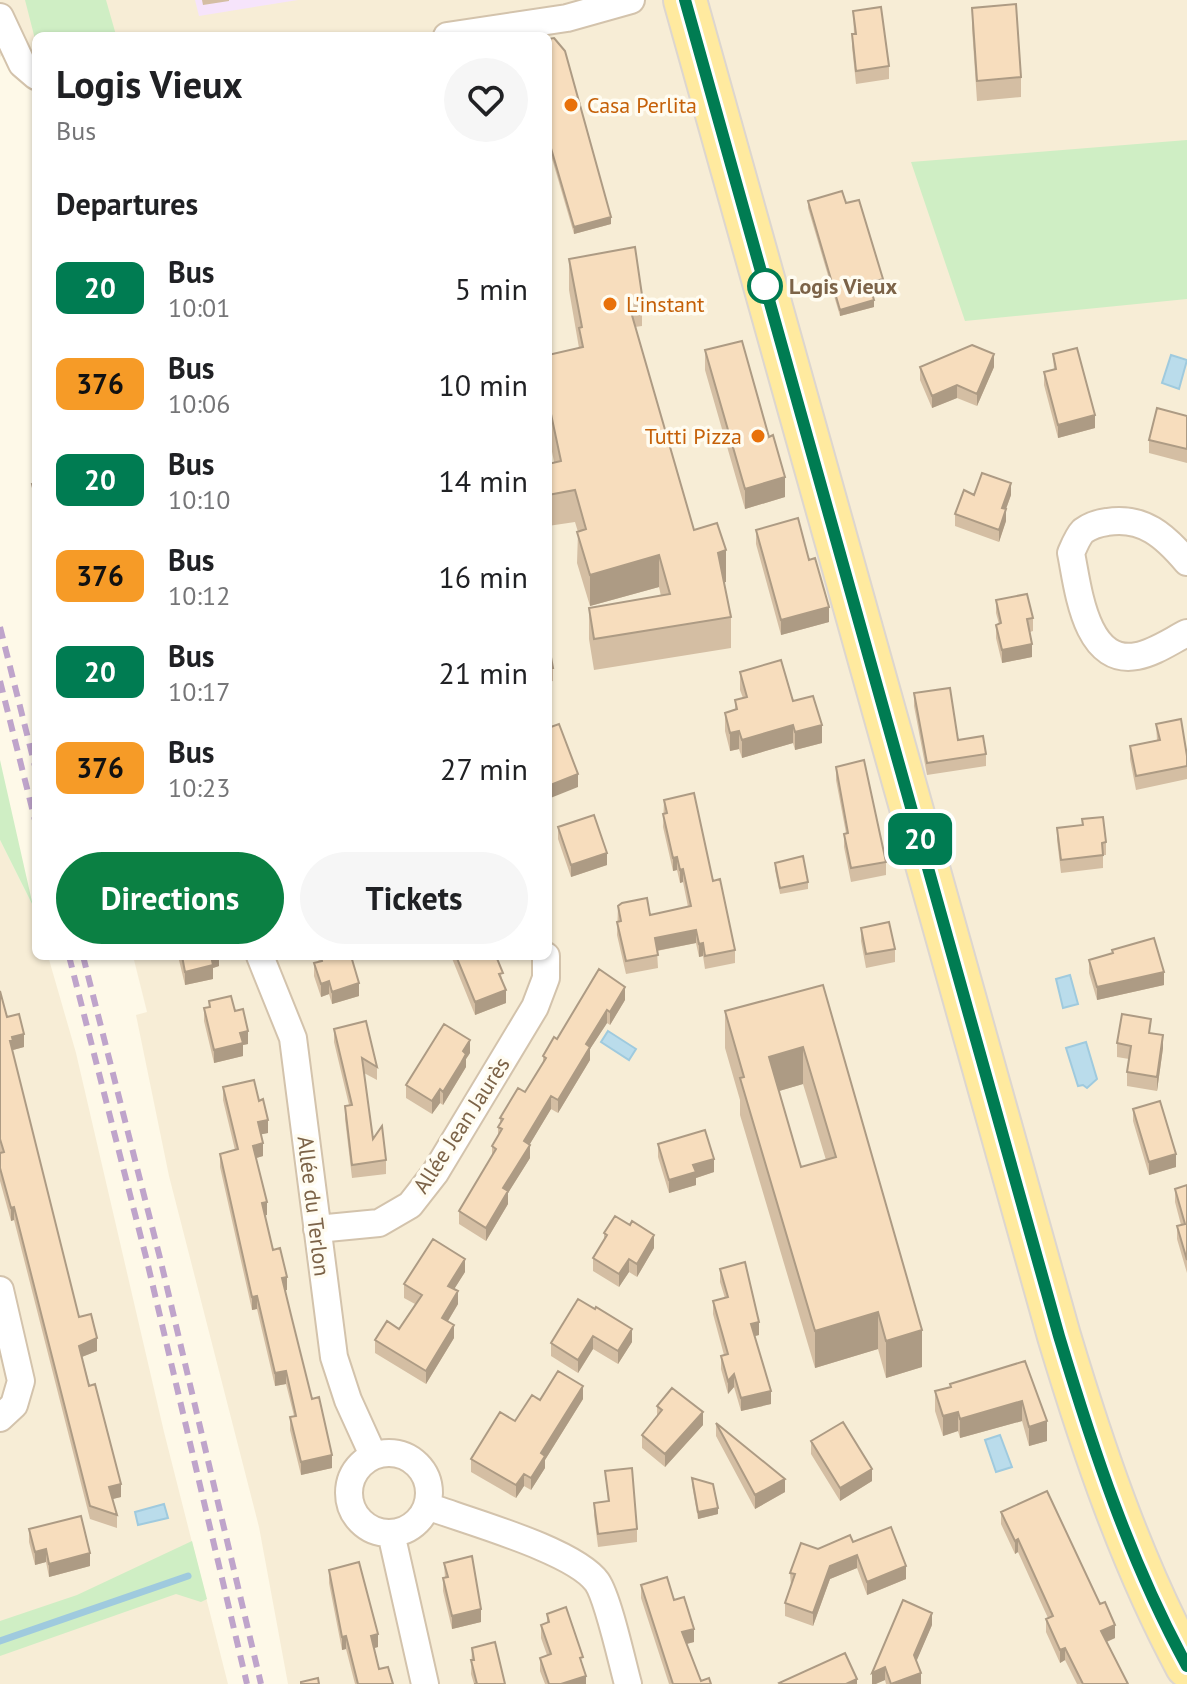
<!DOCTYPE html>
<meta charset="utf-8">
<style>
:root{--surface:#fff;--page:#f6f6f6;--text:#202124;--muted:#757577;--accent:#0b8043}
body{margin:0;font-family:"PT Sans",sans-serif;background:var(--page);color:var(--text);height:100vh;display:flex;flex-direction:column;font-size:30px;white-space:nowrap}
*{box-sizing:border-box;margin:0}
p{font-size:26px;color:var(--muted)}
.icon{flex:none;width:44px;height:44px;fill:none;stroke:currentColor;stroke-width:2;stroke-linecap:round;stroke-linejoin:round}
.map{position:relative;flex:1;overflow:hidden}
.panel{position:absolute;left:32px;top:32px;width:520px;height:928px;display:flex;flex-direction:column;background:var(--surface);border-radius:12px;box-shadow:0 2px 6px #0004}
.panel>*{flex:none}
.badge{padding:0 16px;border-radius:12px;font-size:28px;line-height:52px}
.map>.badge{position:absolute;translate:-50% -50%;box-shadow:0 0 0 4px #fff}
h2{padding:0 24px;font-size:30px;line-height:72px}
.round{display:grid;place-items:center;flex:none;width:84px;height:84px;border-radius:42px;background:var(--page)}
.overview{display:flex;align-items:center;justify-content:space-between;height:136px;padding:0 24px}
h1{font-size:38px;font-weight:700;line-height:60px}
.primary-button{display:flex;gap:16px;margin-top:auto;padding:16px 24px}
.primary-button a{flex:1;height:92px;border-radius:48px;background:var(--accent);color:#fff;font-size:32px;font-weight:700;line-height:92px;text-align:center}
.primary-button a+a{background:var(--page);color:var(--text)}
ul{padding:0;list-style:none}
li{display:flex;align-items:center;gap:24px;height:96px;padding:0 24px}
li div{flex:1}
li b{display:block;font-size:30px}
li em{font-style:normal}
li .badge{min-width:88px;font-weight:700;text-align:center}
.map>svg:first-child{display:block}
.residential{fill:#f7edd6}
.education{fill:#f6e4fb}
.green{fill:#cfeec4}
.water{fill:#badceb;stroke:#9fcade;stroke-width:2}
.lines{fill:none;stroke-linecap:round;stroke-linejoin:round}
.stream{stroke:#9fcade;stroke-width:7}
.street-casing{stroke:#d3c3ac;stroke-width:30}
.primary-casing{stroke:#ddd6cf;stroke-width:46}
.street{stroke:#fff;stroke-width:26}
.primary{stroke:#ffea9f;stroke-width:42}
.rail{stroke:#bfa4cb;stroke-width:6;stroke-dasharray:12 8;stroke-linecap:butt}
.wall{fill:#d4bea3;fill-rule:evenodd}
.shaded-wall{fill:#ad9b84}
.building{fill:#f7ddbd;stroke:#ad9b84;stroke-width:2;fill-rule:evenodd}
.line-casing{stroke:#fff;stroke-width:18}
.line{stroke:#007c52;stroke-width:12}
.food-dot{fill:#e8710a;stroke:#fffcf1;stroke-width:3}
.stop-dot{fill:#fff;stroke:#007c52;stroke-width:4}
.labels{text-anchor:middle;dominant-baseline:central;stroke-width:7;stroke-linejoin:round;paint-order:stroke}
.food-label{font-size:22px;fill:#c56008;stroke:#fffcf1;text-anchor:start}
.stop-label{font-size:22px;font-weight:bold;fill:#7c6348;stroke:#fffcf1;text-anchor:start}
.street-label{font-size:22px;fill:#7c6348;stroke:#fffcf1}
</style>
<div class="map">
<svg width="1187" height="1684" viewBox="0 0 1187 1684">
<rect width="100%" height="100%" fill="#fef9e8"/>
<path class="residential" d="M0 0H1187V1684H288L259 1527 169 1176 136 1015 147 1012 133 956H548V36H36V76L13 47 0 57Z
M0 840 33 906 36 917V956H48L76 1053 164 1432 228 1684H0Z"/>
<path class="education" d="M195 0H298L199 16Z"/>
<path class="green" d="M25 0H106L116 35 36 36V43Z
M1187 140V299L965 321 911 162Z
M0 760 33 906 0 840Z
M192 1541 207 1599 201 1602 176 1594 0 1656V1621L77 1595Z"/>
<path class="water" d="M1171 355 1187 360 1179 389 1162 383Z
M1070 975 1078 1004 1063 1008 1056 979Z
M608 1031 636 1049 629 1060 601 1042Z
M1086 1042 1097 1079 1087 1088 1083 1085 1078 1086 1066 1048Z
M1000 1435 1012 1467 996 1472 985 1440Z
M164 1504 168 1518 138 1525 135 1512Z"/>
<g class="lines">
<path class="stream" d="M0 1641 188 1576"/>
<defs>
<path id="street" d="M0 17 22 64 36 76
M447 36 567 18 631 0
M1187 562C1165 536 1143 516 1107 522 1099 523 1090 526 1083 531 1078 536 1074 546 1071 553 1078 587 1085 666 1137 656 1154 653 1171 641 1187 633
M260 956 293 1038 334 1357 348 1400 373 1455
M317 1229 379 1223 410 1205 435 1173 535 1007 546 978V956
M0 1290 21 1381 14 1405 0 1418
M349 1493a40 40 0 1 1 80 0a40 40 0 1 1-80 0Z
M427 1506C467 1521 574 1550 597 1582 608 1598 622 1662 628 1684
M391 1533 425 1684"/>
<path id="primary" d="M685 0 1059 1336C1093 1449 1131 1562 1187 1666"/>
</defs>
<use href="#street" class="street-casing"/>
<use href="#primary" class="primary-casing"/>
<use href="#street" class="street"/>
<use href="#primary" class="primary"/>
<path class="rail" d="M0 627 36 770
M0 681 36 824
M69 956 147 1261 247 1684
M83 956 160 1258 261 1684"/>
</g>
<path class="wall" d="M202 0H229V1L203 5Z
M972 8 1021 77V97L977 101 972 28Z
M853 11 889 66V79L856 84 852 47V34H854Z
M548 39 611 224 574 234 548 145Z
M808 201 846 203 883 286 871 289 874 307 840 316 808 208Z
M569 259 642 295V326L635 327 694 530 726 582H724L731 617V648L594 670 589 639V608L661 596 659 587 590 606 577 563 578 532 575 522 548 526V464L554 462 548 431V355L579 348 569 290Z
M705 350 785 497 745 509 705 370Z
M1053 354 1095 428 1058 438 1044 385V372L1054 370Z
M920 367H994L977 406 957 398 932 408 920 380Z
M1187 416V463L1149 453V440Z
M36 483V526L32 510V484Z
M974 495H1011L1006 509V521L999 542 955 526V514Z
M756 530 809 560 829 622 781 635 756 544Z
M996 600 1033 618V631L1030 632 1032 657 1002 663 996 638V625L999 624 996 613Z
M548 641 553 668V681L548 682Z
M740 672 793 701 822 743 795 750 793 743 742 758 739 749 730 751 725 731V713L735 710V700L743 698 740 690Z
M914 693 958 740 986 754V766L927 775 914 706Z
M1156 724 1187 756V779L1136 790 1130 759V746L1157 740Z
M836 767 886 862V875L851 882 844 847V834L846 833 836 780Z
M664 800 713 881 735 950V963L705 969 703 956 699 957 696 943 657 951 658 968 626 974 617 935 618 906 650 915 688 907 683 882 680 883 677 870 673 871 663 827Z
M1082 819 1106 842V855H1103V868L1061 873 1057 840V828L1082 825Z
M558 827 607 865 571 877 558 839Z
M775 863 808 882V889L780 894 775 870Z
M861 928 895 949V962L866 968 861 941Z
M1112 950 1164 985 1097 1000 1089 973V960L1112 954Z
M178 956H219V966L213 968V979L185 985Z
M317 956H351L359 996 332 1004 329 994 321 997 314 976V963L319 962Z
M451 956H496L503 982 506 1003 475 1015Z
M823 985 922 1367 886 1378 878 1349 815 1368 740 1115V1100L725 1048V1011ZM803 1084 826 1160 801 1167 779 1091Z
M0 992 7 1017 24 1047 13 1050V1053L79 1317 97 1351 82 1357 121 1497 112 1499 117 1515V1528L90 1519 14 1220 11 1221 0 1181Z
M625 1000 610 1025 607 1023 590 1049V1060L558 1113 551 1109 529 1145 530 1158 508 1193V1204L486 1241 459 1224V1211L492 1157V1146L498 1135V1127L500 1123V1118L525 1092 543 1063V1056L557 1039Z
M209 1001 235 1011 248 1044 243 1045V1056L214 1063 204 1021V1008L209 1007Z
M334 1029 377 1067V1080L364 1073 373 1139 386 1160V1174L352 1178 345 1119V1106L349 1105 334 1042Z
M1151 1033 1163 1048 1157 1091 1127 1086V1072L1129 1059 1117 1057V1043Z
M470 1053 466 1059V1067L443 1105 440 1103 432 1114 406 1098V1085Z
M223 1087 268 1133 261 1134 263 1156 256 1158 267 1215H265L273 1250 287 1290H285L292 1319 312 1399 332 1468 301 1475 290 1430V1417L294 1416 286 1384 275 1386 257 1309 252 1310 220 1167V1154L235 1150 223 1100Z
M1133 1109 1176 1167 1149 1175 1133 1121Z
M658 1144 714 1172 696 1178V1185L669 1193 658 1157Z
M1187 1185V1273L1177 1239V1226L1181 1225 1175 1202V1189Z
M604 1233 654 1248 637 1277 629 1272 619 1287 593 1271V1258L604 1240Z
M720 1269 759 1335 755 1336 771 1404 741 1411 734 1387 728 1394 721 1369V1356L724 1355 713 1314V1301L725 1298 720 1282Z
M465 1272 454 1289 458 1304 448 1321 454 1338 426 1384 375 1353V1340L399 1329 415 1304 404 1298V1284Z
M578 1299 632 1342 618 1364 593 1349 578 1373 551 1356V1343Z
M1025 1361 1047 1441 1029 1446 1022 1421 960 1438 958 1431 943 1436 935 1411V1391L950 1387V1384Z
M583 1399 545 1460V1468L531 1490 524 1486 516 1498 471 1472V1459L540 1400Z
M657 1406 703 1425 665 1467 642 1448V1435L657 1417Z
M716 1423 785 1492 755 1509 716 1436Z
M811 1441 872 1481 840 1501 811 1454Z
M605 1471 637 1529V1542L598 1547 594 1515V1503L608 1501Z
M692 1478 718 1514 698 1519 692 1485Z
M1001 1512 1115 1638 1107 1642 1128 1684H1077L1065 1660 1060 1663 1046 1632V1619L1048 1618 1018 1552 1015 1554 1001 1524Z
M29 1529 90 1566 49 1577 46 1562 35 1565 29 1542Z
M853 1542 906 1579 867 1595 857 1568 830 1579 813 1626 785 1616V1603L791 1586 790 1573 818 1549Z
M444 1563 481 1622 452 1629 443 1591V1578H445Z
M329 1570 378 1647 374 1648 379 1669 393 1684H355L346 1649 342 1650 329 1583Z
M641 1585 674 1600 694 1642 687 1644 701 1681 711 1684H669L641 1598Z
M547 1614 583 1668 586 1684H545L540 1671V1658L547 1655 541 1638V1625L547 1623Z
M932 1625 916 1661 921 1684H886L885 1680 872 1684V1673Z
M472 1648 505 1684H474L471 1674Z"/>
<path class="shaded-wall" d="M611 217V224L574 234V227Z
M883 279V286L869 289V283Z
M874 300V307L840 316V310Z
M994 354V367L977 406V394Z
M957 385V398L932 408V396Z
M1095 415V428L1058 438V425Z
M785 477V497L745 509V489Z
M1011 483V495L1002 520V508Z
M1006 509V521L999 542V530Z
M726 550V582L718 584V553Z
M659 555V587L590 606V575Z
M829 607V622L781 635V620Z
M1032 644V657L1002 663V650Z
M793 725V743L742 758V740Z
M822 725V743L795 750V732Z
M739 731V749L730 751V733Z
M578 774V787L548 799V786Z
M607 853V865L571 877V865Z
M677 857V870L673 871V858Z
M683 869V882L680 883V870Z
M696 930V943L655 951V938Z
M703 943V956L699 957V944Z
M211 956H219V966L213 968V979L185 985V972Z
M1164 972V985L1097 1000V987Z
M329 981V994L321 997V984Z
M359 983V996L332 1004V992Z
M625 987V1000L610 1025V1012Z
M506 990V1003L475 1015V1002Z
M607 1010V1023L590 1049V1060L558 1113V1100L586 1044Z
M248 1031V1044L243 1045V1056L214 1063V1050L240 1033Z
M24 1034V1047L13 1050V1054L10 1041 12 1037Z
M1163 1035V1048L1157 1091V1077Z
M470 1040V1053L466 1059V1067L443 1105V1092L463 1051Z
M803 1047V1084L769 1094V1057Z
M440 1089V1103L432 1114V1101Z
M551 1096V1109L524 1154V1141Z
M268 1120V1133L258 1135V1122Z
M263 1143V1156L253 1159V1146Z
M530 1145V1158L508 1193V1204L486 1241V1228L503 1188Z
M1176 1154V1167L1149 1175V1162Z
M714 1159V1172L696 1178V1185L669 1193V1180L693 1165Z
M267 1202V1215L262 1216V1203Z
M14 1207V1220L11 1221V1208Z
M654 1235V1248L637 1277V1264Z
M465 1259V1272L448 1299V1286Z
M629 1259V1272L619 1287V1274Z
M287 1277V1290L282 1291V1278Z
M458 1291V1304L442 1331V1318Z
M257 1296V1309L252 1310V1297Z
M878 1312V1349L815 1368V1331Z
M759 1322V1335L751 1337V1324Z
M454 1325V1338L426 1384V1371Z
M632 1329V1342L618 1364V1351Z
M922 1330V1367L886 1378V1341Z
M593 1336V1349L578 1373V1360Z
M97 1338V1351L79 1358V1346Z
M286 1371V1384L275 1386V1373Z
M734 1374V1387L728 1394V1381Z
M583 1386V1399L545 1460V1468L531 1490V1478L541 1453Z
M771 1391V1404L741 1411V1398Z
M1022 1401V1421L960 1438V1419Z
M703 1412V1425L665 1467V1454Z
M958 1412V1431L943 1436V1416Z
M1047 1421V1441L1029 1446V1427Z
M332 1455V1468L301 1475V1462Z
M872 1469V1481L840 1501V1488Z
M524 1474V1486L516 1498V1485Z
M785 1479V1492L755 1509V1495Z
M121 1484V1497L109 1500V1487Z
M718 1508V1514L698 1519V1512Z
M1018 1539V1552L1015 1554V1541Z
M46 1549V1562L35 1565V1552Z
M90 1553V1566L49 1577V1564Z
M857 1555V1568L830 1579 813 1626V1613L830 1566Z
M906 1566V1579L867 1595V1582Z
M481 1609V1622L452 1629V1616Z
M932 1613V1625L914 1667V1655Z
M1115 1625V1638L1101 1644V1631Z
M694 1629V1642L682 1645V1632Z
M378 1634V1647L371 1649V1636Z
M346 1636V1649L342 1650V1637Z
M1065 1648V1660L1060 1663V1650Z
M885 1667V1680L876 1684H872V1673Z
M921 1673V1684H893Z
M586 1676V1684H561Z
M857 1679V1684H846Z"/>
<path class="building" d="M1016 4 1021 77 977 81 972 8Z
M881 7 889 66 856 71 852 34H856L853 11Z
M554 38 565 51 611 217 574 227 548 138V39Z
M842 191 846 203 859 200 883 279 869 283 874 300 840 310 808 201Z
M635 247 642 295 627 298 694 530 717 523 726 550 718 553 731 617 594 639 589 608 670 594 659 555 590 575 577 532 586 529 575 490 548 495V464L561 461 548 400V355L583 347 579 328 582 327 569 259Z
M742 341 769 437 773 435 785 477 745 489 705 350Z
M972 345 994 354 977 394 957 385 932 396 920 367Z
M1077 348 1095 415 1058 425 1044 372 1056 369 1053 354Z
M1157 408 1187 416V449L1149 440Z
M982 473 1011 483 1002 508 1006 509 999 530 955 514 964 490 974 495Z
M36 483V500L32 484Z
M798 518 809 560 815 558 829 607 781 620 756 530Z
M1027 594 1033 618 1027 619 1032 644 1002 650 996 625 1001 623 996 600Z
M548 641 553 668H548Z
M781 660 793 701 813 696 822 725 795 732 793 725 742 740 739 731 730 733 725 713 737 709 735 700 747 697 740 672Z
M950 688 958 740 983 736 986 754 927 763 914 693Z
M1181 719 1187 756V766L1136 776 1130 746 1160 740 1156 724Z
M559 724 578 774 548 786V728Z
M864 760 886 862 851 868 844 834 848 833 836 767Z
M694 793 713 881 720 879 735 950 705 956 703 943 699 944 696 930 655 938 658 955 626 961 617 922 621 921 618 906 622 903 647 898 650 915 691 906 683 869 680 870 677 857 673 858 663 814 667 813 664 800Z
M594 815 607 853 571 865 558 827Z
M1103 817 1106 842 1102 843 1103 855 1061 860 1057 828 1083 825 1082 819Z
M803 856 808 882 780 888 775 863Z
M889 922 895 949 866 954 861 928Z
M1154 938 1164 972 1097 987 1089 960 1113 953 1112 950Z
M182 956H211L213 965 185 972Z
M321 956H351L359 983 332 992 329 981 321 984 314 963 322 961Z
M456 956H496L503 973 499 974 506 990 475 1002Z
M599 969 625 987 610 1012 607 1010 586 1044 590 1047 558 1100 551 1096 524 1141 530 1145 503 1188 508 1191 486 1228 459 1211 496 1149 492 1146 502 1129 498 1127 503 1119 500 1118 518 1088 525 1092 546 1058 543 1056 554 1037 557 1039Z
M823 985 922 1330 886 1341 878 1312 815 1331 740 1078 744 1077 725 1011ZM803 1047 836 1157 801 1167 769 1057Z
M0 991 7 1017 19 1014 24 1034 12 1037 13 1041H10L79 1317 91 1314 97 1338 79 1346 89 1386 95 1384 121 1484 109 1487 117 1515 90 1506 14 1207 11 1208 0 1168V1153L4 1152 0 1139Z
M231 996 235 1011 243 1009 248 1031 240 1033 243 1043 214 1050 204 1008 210 1007 209 1001Z
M1122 1014 1151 1019 1149 1033 1163 1035 1157 1077 1127 1072 1131 1046 1117 1043Z
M366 1021 377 1067 362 1058 373 1139 382 1126 386 1160 352 1165 345 1106 352 1105 334 1029Z
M444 1024 470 1040 463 1051 466 1054 461 1063 443 1092 440 1089 432 1101 406 1085Z
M254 1080 259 1101 263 1099 268 1120 258 1122 263 1143 253 1146 267 1202 262 1203 273 1250 280 1248 287 1277 282 1278 292 1319 312 1399 319 1397 332 1455 301 1462 290 1417 296 1416 286 1371 275 1373 257 1296 252 1297 220 1154 238 1149 223 1087Z
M1160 1101 1176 1154 1149 1162 1133 1109Z
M705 1130 714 1159 693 1165 696 1172 669 1180 658 1144Z
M1187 1185V1260L1177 1226 1185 1224 1175 1189Z
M615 1216 630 1225 632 1221 654 1235 637 1264 629 1259 619 1274 593 1258 607 1235 604 1233Z
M433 1239 465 1259 448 1286 458 1291 442 1318 454 1325 426 1371 375 1340 387 1321 399 1329 422 1295 404 1284Z
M745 1262 759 1322 751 1324 771 1391 741 1398 734 1374 728 1381 721 1356 728 1354 713 1301 728 1297 720 1269Z
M578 1299 595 1309 596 1307 632 1329 618 1351 593 1336 578 1360 551 1343Z
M1025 1361 1047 1421 1029 1427 1022 1401 960 1419 958 1412 943 1416 935 1391 951 1387 950 1384Z
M558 1371 583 1386 541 1453 545 1456 531 1478 524 1474 516 1485 471 1459 500 1412 515 1421 532 1395 540 1400Z
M672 1388 703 1412 665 1454 642 1435 662 1410 657 1406Z
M843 1422 872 1469 840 1488 811 1441Z
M716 1423 785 1479 755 1495Z
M632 1468 637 1529 598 1534 594 1503 609 1501 605 1471Z
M692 1478 713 1484 718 1508 698 1512Z
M1047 1491 1100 1604 1105 1602 1115 1625 1101 1631 1128 1684H1083L1065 1648 1060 1650 1046 1619 1053 1616 1018 1539 1015 1541 1001 1512Z
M81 1516 90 1553 49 1564 46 1549 35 1552 29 1529Z
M891 1527 906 1566 867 1582 857 1555 830 1566 813 1613 785 1603 795 1574 790 1573 801 1543 818 1549 850 1535 853 1542Z
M472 1556 481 1609 452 1616 443 1578 448 1577 444 1563Z
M359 1562 378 1634 371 1636 379 1669 388 1667 393 1684H358L346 1636 342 1637 329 1570Z
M667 1577 674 1600 684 1597 694 1629 682 1632 701 1681 709 1678 711 1684H673L641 1585Z
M903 1600 932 1613 914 1655 921 1673 891 1684 885 1667 872 1673Z
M566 1607 583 1657 580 1658 586 1676 561 1684H549L540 1658 551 1654 541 1625 549 1622 547 1614Z
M495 1642 505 1684H474H477L471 1660H474L472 1648Z
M845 1653 857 1679 846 1684H780L779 1683Z
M318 1678 319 1684H301V1682Z"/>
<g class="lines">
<defs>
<path id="line" d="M685 0 1059 1336C1093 1449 1130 1562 1187 1666"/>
</defs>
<use href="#line" class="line-casing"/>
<use href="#line" class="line"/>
</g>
<g class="food-dot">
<circle cx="571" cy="105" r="8"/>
<circle cx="610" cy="304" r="8"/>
<circle cx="758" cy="436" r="8"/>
</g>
<circle class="stop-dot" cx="765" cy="286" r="16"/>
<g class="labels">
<g class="food-label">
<text x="587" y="105">Casa Perlita</text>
<text x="626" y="304">L'instant</text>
<text x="742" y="436" text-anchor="end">Tutti Pizza</text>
</g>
<g class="stop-label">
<text x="789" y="286">Logis Vieux</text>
</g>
<g class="street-label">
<text transform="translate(461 1125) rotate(-57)">Allée Jean Jaurès</text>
<text transform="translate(314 1206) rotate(83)">Allée du Terlon</text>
</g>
</g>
</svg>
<b class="badge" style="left:920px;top:839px;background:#007c52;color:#fff">20</b>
<section class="panel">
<div class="overview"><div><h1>Logis Vieux</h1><p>Bus</p></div><a class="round"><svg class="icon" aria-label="heart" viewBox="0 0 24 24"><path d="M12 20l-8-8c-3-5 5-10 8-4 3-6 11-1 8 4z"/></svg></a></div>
<h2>Departures</h2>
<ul>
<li><span class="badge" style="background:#007c52;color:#fff">20</span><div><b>Bus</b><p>10:01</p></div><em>5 min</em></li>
<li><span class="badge" style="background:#f69b27;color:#111">376</span><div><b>Bus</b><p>10:06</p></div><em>10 min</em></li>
<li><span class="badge" style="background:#007c52;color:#fff">20</span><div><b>Bus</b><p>10:10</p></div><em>14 min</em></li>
<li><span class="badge" style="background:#f69b27;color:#111">376</span><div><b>Bus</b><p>10:12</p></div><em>16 min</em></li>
<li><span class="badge" style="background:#007c52;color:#fff">20</span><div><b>Bus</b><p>10:17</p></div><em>21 min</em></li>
<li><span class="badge" style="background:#f69b27;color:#111">376</span><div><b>Bus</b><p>10:23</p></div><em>27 min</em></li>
</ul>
<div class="primary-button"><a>Directions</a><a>Tickets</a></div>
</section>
</div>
